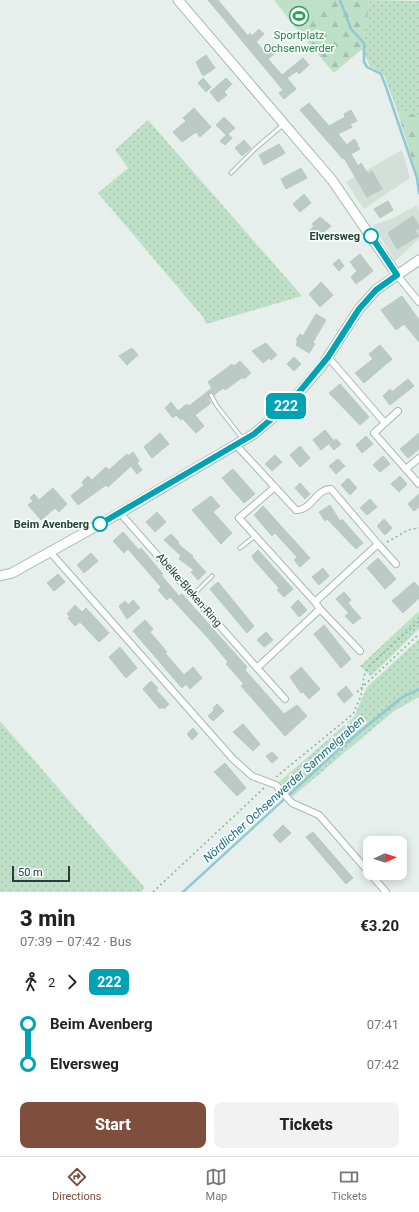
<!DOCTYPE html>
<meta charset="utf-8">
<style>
:root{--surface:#fff;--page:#f2f2f2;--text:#222;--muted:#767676;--line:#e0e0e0;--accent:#804e3d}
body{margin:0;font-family:Roboto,sans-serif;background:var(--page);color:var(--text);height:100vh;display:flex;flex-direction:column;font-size:15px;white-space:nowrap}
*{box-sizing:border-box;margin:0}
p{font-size:13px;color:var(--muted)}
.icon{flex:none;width:22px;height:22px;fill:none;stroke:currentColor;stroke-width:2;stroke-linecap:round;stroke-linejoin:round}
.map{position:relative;height:892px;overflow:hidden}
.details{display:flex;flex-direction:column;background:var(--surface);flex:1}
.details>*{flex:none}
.badge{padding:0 8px;border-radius:6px;font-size:14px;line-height:26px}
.needle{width:26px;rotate:87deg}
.controls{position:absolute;left:363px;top:836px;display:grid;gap:8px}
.controls a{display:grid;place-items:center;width:44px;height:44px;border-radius:8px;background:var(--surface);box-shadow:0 2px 10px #0003;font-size:20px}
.scale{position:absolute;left:12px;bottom:10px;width:58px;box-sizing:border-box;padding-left:4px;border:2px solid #24423a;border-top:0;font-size:11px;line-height:14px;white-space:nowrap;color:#24423a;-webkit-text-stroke:3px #f7fbf9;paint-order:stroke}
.map>.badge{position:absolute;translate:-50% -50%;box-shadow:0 0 0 2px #fff}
.legs{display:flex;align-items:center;gap:6px;height:44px;padding:0 20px;font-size:13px}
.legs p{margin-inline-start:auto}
.overview{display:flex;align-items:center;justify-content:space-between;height:68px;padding:0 20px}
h1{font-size:22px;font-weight:800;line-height:30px}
.button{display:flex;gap:8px;margin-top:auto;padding:8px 20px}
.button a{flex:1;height:46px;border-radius:8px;background:var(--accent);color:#fff;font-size:16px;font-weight:800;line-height:46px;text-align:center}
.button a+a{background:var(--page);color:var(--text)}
ul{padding:0 20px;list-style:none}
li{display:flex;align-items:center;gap:14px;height:40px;font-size:15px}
li i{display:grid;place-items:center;width:6px;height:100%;margin:0 5px;background:currentColor}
li i::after{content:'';width:10px;height:10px;margin:-5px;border:3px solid;border-radius:50%;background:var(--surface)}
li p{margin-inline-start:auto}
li:first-child i{background:linear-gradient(#0000 50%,currentColor 0)}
li:last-child i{background:linear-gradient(currentColor 50%,#0000 0)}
.menu{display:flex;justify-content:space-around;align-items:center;height:56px;border-top:1px solid var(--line);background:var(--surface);font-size:11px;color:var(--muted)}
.menu a{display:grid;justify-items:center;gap:2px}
.menu .active{color:var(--accent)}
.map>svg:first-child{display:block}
.built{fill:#d4dfda}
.grass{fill:url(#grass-dots)}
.forest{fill:url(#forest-firs)}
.pitch{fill:#bfe0c8}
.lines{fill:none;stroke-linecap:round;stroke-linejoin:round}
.stream{stroke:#8ec9d4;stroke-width:2.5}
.building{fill:#bbcac4;stroke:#b8c9c2}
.lane-casing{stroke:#a8b8b2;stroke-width:5}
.street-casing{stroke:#a8b8b2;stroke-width:8}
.secondary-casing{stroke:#a4bbb3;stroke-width:11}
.path{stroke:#86b3a5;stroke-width:1.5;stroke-dasharray:2 3;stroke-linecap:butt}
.lane{stroke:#fff;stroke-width:3}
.street{stroke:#fff;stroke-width:6}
.secondary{stroke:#fff;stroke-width:9}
.line-1-casing{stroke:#fff;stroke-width:9}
.line-1{stroke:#00a3b4;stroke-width:6}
.stop-1-dot{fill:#fff;stroke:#00a3b4;stroke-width:2}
.labels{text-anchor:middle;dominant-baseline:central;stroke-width:3.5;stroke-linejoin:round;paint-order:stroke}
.leisure-label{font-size:11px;fill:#27864d;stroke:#f7fbf9}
.stop-label{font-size:11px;font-weight:bold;fill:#24423a;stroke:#f7fbf9;text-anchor:end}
.street-label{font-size:11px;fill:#24423a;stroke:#f7fbf9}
.water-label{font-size:12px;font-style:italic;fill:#1c6f80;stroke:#f7fbf9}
</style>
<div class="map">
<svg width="419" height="892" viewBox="0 0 419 892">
<defs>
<pattern id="grass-dots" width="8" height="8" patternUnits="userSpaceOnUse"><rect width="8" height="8" fill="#bfe0c8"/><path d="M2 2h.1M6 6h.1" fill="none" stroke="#a4c1ad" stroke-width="1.8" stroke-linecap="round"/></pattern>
<pattern id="forest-firs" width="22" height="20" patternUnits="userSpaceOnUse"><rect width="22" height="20" fill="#bfe0c8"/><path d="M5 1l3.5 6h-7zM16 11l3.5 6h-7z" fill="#a4c1ad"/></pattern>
</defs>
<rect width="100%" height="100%" fill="#e6efeb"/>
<path class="built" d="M402 150 410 178 364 209 346 182Z
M417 205 419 213V239L395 261 373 225 392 219Z"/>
<path class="grass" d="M370 0 419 1V116L397 110 384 75 370 66 362 49Z
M148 120 302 296 206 324 203 317 98 193 128 168 115 150Z
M419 611V629L371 676 360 666Z
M419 639V697L394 711 292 797 279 782 354 717 367 687Z
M0 721 145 888 141 892H0Z"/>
<path class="forest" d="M323 0H370L362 49 334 73 299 32Z
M397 110 419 116V182Z"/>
<path class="pitch" d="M274 0H323L299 32Z"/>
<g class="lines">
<path class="stream" d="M340 0 351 29 364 43V62L367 67 381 74 386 87 417 178 419 193
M183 892 339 749 401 698 419 689"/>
</g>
<path class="building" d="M208 0H218L248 36 250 33 252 36 259 29 264 34 256 42 265 52 274 44 279 50 268 59 282 75 303 58 309 65 299 74 297 71 287 78 296 89 284 99 279 93 283 90Z
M206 55 215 68 203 76 196 62Z
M203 78 211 87 206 92 198 83Z
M226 78 232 84 224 92 227 95 218 102 210 92Z
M309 103 329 126 345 117 344 114 351 110 357 121 350 124 352 127 338 134 347 145 354 139 358 144 357 145 360 149 351 154 358 166 361 163 368 174 372 171 382 189 367 197 344 158 343 159 300 110Z
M194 108 211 127 200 137 196 132 182 142 173 132 186 121 183 118Z
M224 117 235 128 228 134 232 138 225 145 220 141 226 135 216 125Z
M244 140 251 148 242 156 235 148Z
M279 144 285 153 264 165 259 155Z
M301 168 307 178 286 189 281 179Z
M304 194 311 203 300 212 293 204Z
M388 201 393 210 380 218 374 209Z
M413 216 419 226V228L415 231 419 236 397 249 388 233Z
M320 217 331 226 316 239 309 231 314 226 312 224Z
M360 254 373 271 356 284 351 277 357 271 350 262Z
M339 259 344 266 339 271 333 264Z
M321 282 333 295 320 307 309 294Z
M402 296 419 320V342L404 324 396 330 381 310Z
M316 314 326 320 313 342 315 344 309 353 296 345 298 341 296 340 300 334 303 336Z
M266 343 277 355 271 360 269 358 263 363 252 351Z
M380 345 392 359 364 383 355 373 373 359 369 354Z
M132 348 138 355 127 365 119 356Z
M294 357 301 364 294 371 287 364Z
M240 361 251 373 244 379 243 377 225 390 223 388 214 395 212 392 209 393V400L211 403 195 415 204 426 196 433 182 418 181 420 176 415 173 418 165 408 171 402 178 411 187 404 189 406 212 388 208 382 232 364 234 366Z
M408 379 414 386 390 405 383 396 390 389 392 392Z
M340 384 369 417 360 425 329 393Z
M325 430 333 440 321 450 313 440Z
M160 433 169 444 152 458 144 447Z
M419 433V449L408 458 400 449Z
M366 436 373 444 362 453 356 445Z
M336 439 341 444 334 450 329 444Z
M300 446 310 458 300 467 290 455Z
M133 452 139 461 137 463 142 470 137 474 131 466 108 487 106 485 78 505 71 496 84 485 82 482 88 476 92 480 106 467 109 470 127 454 128 456Z
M275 455 282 462 272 471 265 464Z
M383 456 390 464 380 472 373 465Z
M338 459 345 466 336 474 329 466Z
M233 469 255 494 244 503 222 478Z
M400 476 407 484 399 492 391 484Z
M348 478 357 488 350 495 341 485Z
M300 483 310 494 305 499 295 488Z
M53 488 67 504 59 512 55 508 41 520 28 505 33 501 30 498 34 494 39 500Z
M419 494V507L414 511 408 504Z
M211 496 220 506 213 512 232 533 221 544 192 510Z
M370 499 377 507 367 515 360 508Z
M330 505 340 521 342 519 363 543 356 549 327 519 325 521 319 512Z
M263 506 310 558 300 567 294 560 297 557 275 533 272 536 254 515Z
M157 512 166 522 155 532 146 522Z
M384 519 392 528 385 535 377 526Z
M123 532 139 550 141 548 163 574 161 575 179 596 182 594 247 667 245 670 284 714 297 705 307 716 285 736 241 686 244 684 226 664 228 662 209 639 170 597 167 600 158 590 161 587 128 549 124 553 113 541Z
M171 534 179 542 178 544 193 556 192 557 206 572 198 580 191 572 194 570 179 559 181 556 164 540Z
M258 550 293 589 284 597 277 590 279 588 254 560 252 556Z
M91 553 98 561 84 573 77 565Z
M378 558 396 579 385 589 367 568Z
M323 568 329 576 319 585 312 577Z
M58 574 65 582 54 591 47 583Z
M218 582 254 626 247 633 210 589Z
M414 582 419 587V598L403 613 392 601Z
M344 592 351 600 348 603 361 618 353 624 345 616 349 613 336 599Z
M133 600 140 608 127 619 119 606 125 601 128 605Z
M298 600 307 610 299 617 291 607Z
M75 605 82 612 86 608 109 633 99 642 80 622 75 626 68 618 70 617 67 614Z
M145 620 153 629 150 632 167 652 165 653 184 675 193 667 202 678 190 689 186 684 182 688 133 631Z
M324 625 351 659 341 668 314 634Z
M266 632 273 640 264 647 257 640Z
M120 647 137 668 126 678 109 657Z
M301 667 320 689 309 699 303 692 301 693 290 677Z
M151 681 158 688 156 690 169 704 164 709 162 707 160 709 143 689Z
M346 686 353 695 344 703 337 694Z
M217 704 224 711 213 721 208 716 214 710 213 708Z
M243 724 260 744 253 751 233 732Z
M193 728 198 734 192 740 187 734Z
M272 752 278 758 272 763 266 756Z
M225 763 246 788 237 796 214 772Z
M283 825 291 833 280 843 273 835Z
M313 832 353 878 346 884 306 837Z"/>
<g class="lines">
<defs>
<path id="lane" d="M231 173 256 148 284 124
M211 395 217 406 242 438
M240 548 255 536
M193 595 212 576"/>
<path id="street" d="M397 275 419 302
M328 357 385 423 374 433 419 484
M385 423 398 411
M406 469 419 458
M275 487 239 518 315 602
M120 513 257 668 320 609 315 602 378 544 331 489C317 488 310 512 296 510L236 445
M378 544 396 564
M50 552 233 759 252 776 276 785 292 803 319 815 386 892
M320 609 360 651
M257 668 285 699"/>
<path id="secondary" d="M178 0 332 180 397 275
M0 576 12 573 120 513 254 434 291 402 322 366 359 309 376 290 419 260"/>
</defs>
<use href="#lane" class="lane-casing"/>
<use href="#street" class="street-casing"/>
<use href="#secondary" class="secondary-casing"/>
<path class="path" d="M387 542 408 530 419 528
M357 692 419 634
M276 777 353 714 361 696 364 676 369 666 419 621
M153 892 264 788"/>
<use href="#lane" class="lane"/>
<use href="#street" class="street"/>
<use href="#secondary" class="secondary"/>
</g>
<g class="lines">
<defs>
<path id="line-1" d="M100 524 254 434 291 402 328 357 359 309 376 290 397 275 371 236"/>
</defs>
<use href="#line-1" class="line-1-casing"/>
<use href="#line-1" class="line-1"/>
</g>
<defs>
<symbol id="stadium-ring" viewBox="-11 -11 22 22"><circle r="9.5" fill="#f7fbf9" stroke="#2e9e5b" stroke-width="1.5"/><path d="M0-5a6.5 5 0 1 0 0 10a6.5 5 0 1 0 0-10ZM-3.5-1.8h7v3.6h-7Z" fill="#2e9e5b"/></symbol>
</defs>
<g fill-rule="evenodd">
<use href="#stadium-ring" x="288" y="5" width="22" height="22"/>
</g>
<g class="stop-1-dot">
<circle cx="371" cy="236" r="7"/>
<circle cx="100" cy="524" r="7"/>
</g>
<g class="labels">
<g class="leisure-label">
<text x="299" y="35">Sportplatz<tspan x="299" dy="13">Ochsenwerder</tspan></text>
</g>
<g class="stop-label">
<text x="360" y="236">Elversweg</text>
<text x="89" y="524">Beim Avenberg</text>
</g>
<g class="street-label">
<text transform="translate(189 590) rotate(49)">Abelke-Bleken-Ring</text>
</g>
<g class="water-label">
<text transform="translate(284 789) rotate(-42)">Nördlicher Ochsenwerder Sammelgraben</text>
</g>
</g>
</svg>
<div class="controls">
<a><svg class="needle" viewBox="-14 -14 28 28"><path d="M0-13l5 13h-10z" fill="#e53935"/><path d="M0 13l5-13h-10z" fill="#767676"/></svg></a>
</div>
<div class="scale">50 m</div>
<b class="badge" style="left:286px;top:406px;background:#00a3b4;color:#fff">222</b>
</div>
<section class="details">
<div class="overview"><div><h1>3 min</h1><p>07:39 – 07:42 · Bus</p></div><b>€3.20</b></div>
<div class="legs"><svg class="icon" aria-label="walk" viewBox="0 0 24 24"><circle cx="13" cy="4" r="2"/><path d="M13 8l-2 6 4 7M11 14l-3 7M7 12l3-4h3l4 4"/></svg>2<svg class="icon" aria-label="forward" viewBox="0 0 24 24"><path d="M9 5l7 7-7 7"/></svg><b class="badge" style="background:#00a3b4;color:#fff">222</b></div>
<ul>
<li><i style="color:#00a3b4"></i><b>Beim Avenberg</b><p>07:41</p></li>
<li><i style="color:#00a3b4"></i><b>Elversweg</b><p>07:42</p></li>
</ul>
<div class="button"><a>Start</a><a>Tickets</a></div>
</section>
<nav class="menu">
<a class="active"><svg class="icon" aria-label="directions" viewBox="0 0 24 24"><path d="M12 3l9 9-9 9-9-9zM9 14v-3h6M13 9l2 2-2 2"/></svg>Directions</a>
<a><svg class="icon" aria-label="map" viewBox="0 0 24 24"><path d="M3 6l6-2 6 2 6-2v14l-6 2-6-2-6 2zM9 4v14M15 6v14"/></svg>Map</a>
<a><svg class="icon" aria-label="tickets" viewBox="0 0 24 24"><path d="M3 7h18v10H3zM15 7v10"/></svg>Tickets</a>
</nav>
